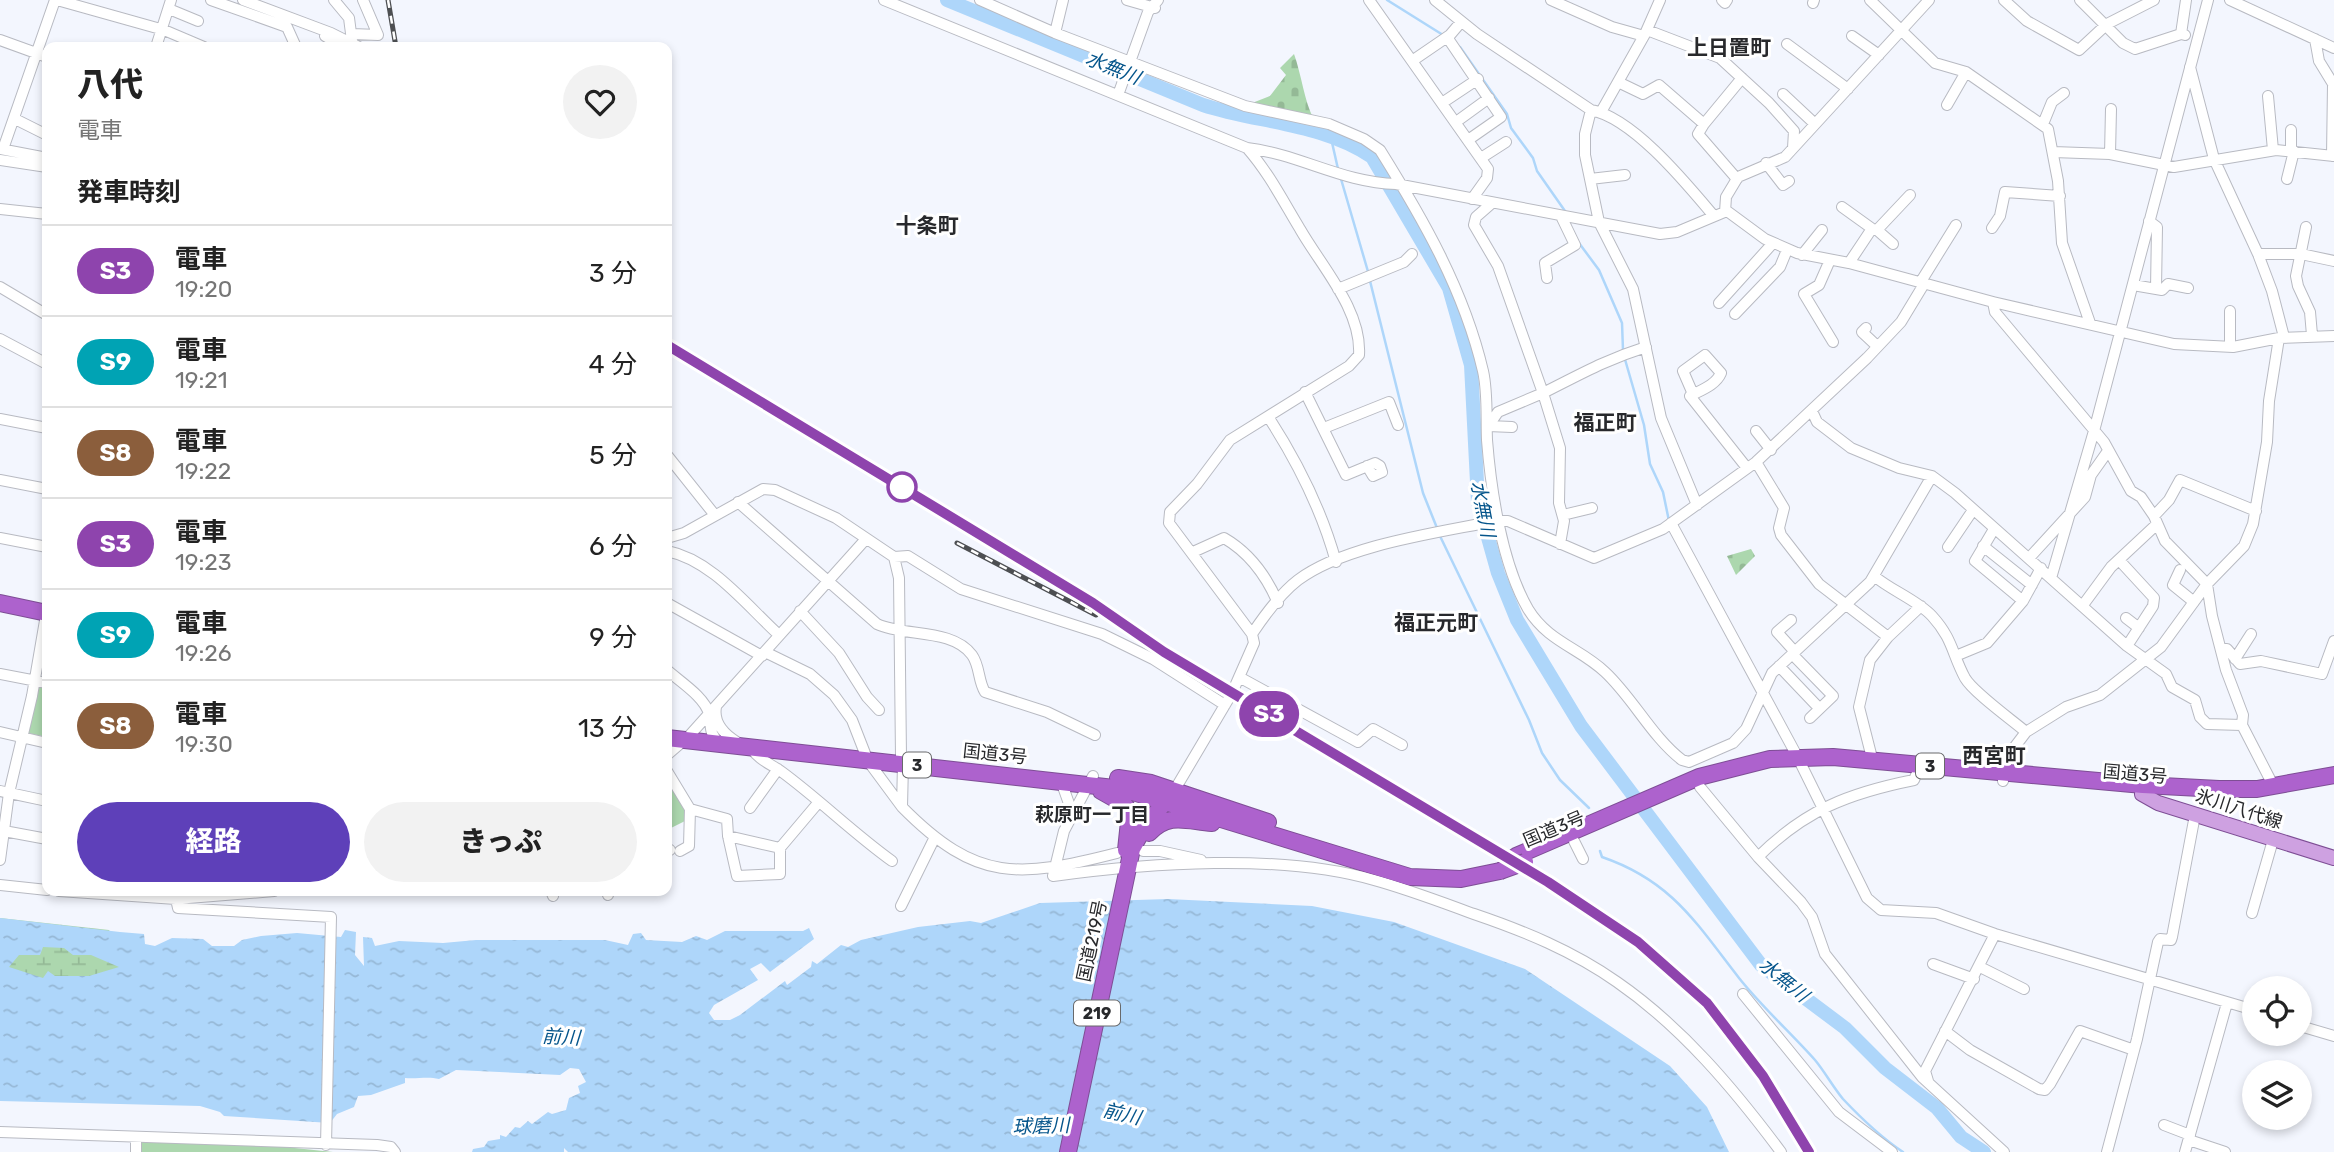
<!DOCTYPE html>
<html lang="ja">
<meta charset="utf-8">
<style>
:root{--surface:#fff;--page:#f2f2f2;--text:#222;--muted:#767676;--line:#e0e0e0;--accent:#5e40b9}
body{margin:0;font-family:Rubik,"Noto Sans JP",sans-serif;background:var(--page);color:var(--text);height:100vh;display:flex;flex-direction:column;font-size:26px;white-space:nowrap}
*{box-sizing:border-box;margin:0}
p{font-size:23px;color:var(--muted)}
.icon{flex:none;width:38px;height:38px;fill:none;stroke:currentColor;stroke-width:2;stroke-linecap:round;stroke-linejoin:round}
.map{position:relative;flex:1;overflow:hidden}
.details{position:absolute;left:42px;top:42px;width:630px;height:854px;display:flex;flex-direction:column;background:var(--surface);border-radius:14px;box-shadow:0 4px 10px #0003}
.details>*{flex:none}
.badge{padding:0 14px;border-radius:23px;font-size:24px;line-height:46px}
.controls{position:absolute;left:2242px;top:976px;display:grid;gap:14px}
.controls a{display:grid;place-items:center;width:70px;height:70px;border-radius:50%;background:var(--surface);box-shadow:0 4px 10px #0003;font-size:35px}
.map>.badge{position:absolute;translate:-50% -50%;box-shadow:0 0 0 4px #fff}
h2{padding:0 35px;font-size:26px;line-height:63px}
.round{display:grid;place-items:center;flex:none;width:74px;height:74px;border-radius:37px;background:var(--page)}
.summary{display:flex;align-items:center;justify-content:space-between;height:119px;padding:0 35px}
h1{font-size:33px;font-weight:800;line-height:52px}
.primary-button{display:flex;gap:14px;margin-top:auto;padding:14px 35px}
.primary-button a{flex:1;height:80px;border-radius:42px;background:var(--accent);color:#fff;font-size:28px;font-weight:800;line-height:80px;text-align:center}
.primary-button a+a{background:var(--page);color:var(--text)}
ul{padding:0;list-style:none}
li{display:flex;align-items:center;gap:21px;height:91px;padding:0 35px;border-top:2px solid var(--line)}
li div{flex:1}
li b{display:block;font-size:26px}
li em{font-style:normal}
li .badge{min-width:77px;font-weight:700;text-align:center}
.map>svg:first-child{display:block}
.wetland{fill:url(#wetland-marsh)}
.cemetery{fill:url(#cemetery-stones)}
.green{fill:#acd7ae}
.water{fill:url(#water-ripples);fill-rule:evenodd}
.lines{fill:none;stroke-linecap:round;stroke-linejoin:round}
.stream{stroke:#aed6fa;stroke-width:2.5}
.river{stroke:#aed6fa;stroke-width:14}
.minor-casing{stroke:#b8bac2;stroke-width:12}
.major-casing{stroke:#7e4e95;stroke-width:16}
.highway-casing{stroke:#7e4e95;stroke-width:18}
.minor{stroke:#fff;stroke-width:10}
.major{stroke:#cea1e1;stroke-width:14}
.highway{stroke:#ad62cd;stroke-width:16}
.rail-casing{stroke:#4d4f52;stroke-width:5}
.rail{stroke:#fff;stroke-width:2.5;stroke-dasharray:8;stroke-linecap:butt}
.highway-bridge-casing{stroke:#7e4e95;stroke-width:18;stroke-linecap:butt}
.highway-bridge{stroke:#ad62cd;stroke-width:16}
.line-casing{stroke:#fff;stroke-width:16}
.line{stroke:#8e44ad;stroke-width:10}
.stop-dot{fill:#fff;stroke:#8e44ad;stroke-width:3.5}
.labels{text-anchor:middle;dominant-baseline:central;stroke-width:6;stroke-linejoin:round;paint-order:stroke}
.shield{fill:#fff;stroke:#68696b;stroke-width:2}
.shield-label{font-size:16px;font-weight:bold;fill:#28292c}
.street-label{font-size:18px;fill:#28292c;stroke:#fff}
.water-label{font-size:19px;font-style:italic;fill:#05558b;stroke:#fff}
.neighbourhood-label{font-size:19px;font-weight:bold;fill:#28292c;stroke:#fff}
.quarter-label{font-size:21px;font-weight:bold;fill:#28292c;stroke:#fff}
</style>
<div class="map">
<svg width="2334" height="1152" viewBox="0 0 2334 1152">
<defs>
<pattern id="wetland-marsh" width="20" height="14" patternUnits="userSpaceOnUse" patternTransform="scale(1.75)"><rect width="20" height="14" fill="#acd7ae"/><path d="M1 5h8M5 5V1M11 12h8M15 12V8" fill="none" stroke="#94b996"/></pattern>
<pattern id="cemetery-stones" width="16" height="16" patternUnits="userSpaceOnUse" patternTransform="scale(1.75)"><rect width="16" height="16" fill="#acd7ae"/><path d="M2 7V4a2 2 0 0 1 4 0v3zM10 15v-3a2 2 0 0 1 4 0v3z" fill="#94b996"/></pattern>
<pattern id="water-ripples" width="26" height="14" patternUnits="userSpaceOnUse" patternTransform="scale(1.75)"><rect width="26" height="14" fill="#aed6fa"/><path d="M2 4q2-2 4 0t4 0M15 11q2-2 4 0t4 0" fill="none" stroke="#96b8d6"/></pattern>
</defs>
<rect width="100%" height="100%" fill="#f3f6fe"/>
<path class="wetland" d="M0 918 109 930 124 953 178 973 0 988Z"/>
<path class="cemetery" d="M1294 54C1301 73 1305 103 1313 117L1247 105 1270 96 1286 75 1280 68Z
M1751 549 1755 556 1736 575 1727 556Z"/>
<path class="green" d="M38 683 47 685V737L27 733Z
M667 775 687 808V820L667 830Z
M140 1141 247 1143 333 1152H141Z"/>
<path class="water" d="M1168 899 1312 906 1394 922 1525 969 1670 1066 1707 1107 1729 1152H568L564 1148V1152H472L473 1149 484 1147 488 1141 500 1139V1135L506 1137 515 1127 520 1128 528 1121 532 1124 548 1112 552 1114 566 1110 569 1098 580 1093 578 1086 586 1082 579 1069 570 1068 560 1075 456 1070 439 1079C428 1076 418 1079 405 1078V1083L371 1095 358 1096 354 1107 337 1114 330 1123 224 1116 220 1112 200 1106 0 1101V918L120 932 144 934 145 944 155 946 172 938 203 939 212 946H234L242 940 261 936 297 933 341 937 345 930 356 932 355 955 364 966 363 937 372 938 375 946 399 941 443 943 476 940H605L628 945 633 934 641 933 646 940 682 942 696 936 707 940 725 931H803L809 928 814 939 770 972 761 963 750 969 758 980 714 1005 709 1013 714 1020H730L740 1015 785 981 787 985 811 967 812 961 817 964 841 945 848 947 861 940 918 927 970 921 981 923 1040 903ZM43 947 64 948 73 955H91L119 967 89 976H55L48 971 43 978 9 967 19 955H40Z"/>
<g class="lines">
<path class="stream" d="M1387 0 1443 35
M1460 47 1507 114 1511 128 1533 158 1537 171 1565 211
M1331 138 1338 169
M1341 179 1369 275
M1579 243 1599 270 1622 323 1623 350
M1370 281 1423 493 1437 528
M1624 356 1644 425 1650 464 1663 492 1669 521
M1439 534 1529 720 1542 753 1560 780 1589 808
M1600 851 1602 857C1672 881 1696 923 1739 978 1762 1007 1790 1032 1815 1060 1825 1072 1833 1087 1843 1099 1860 1117 1882 1138 1903 1152"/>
<path class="river" d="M947 0 1203 105C1258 123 1322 123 1372 157L1449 288 1471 365 1478 502 1498 573 1517 620 1581 726 1761 965 1845 1028 1885 1068 1937 1108 1961 1137 1984 1152"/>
<defs>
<path id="minor" d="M57 0 164 30 204 47
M211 0 287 27 296 47
M243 0 331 33 359 47
M334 0 349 18 352 41
M884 0 1247 148C1299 154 1343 183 1396 184L1660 234 1677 232 1727 211 1765 239 1797 253 1849 263 1993 302 2174 344 2233 347 2279 338 2334 336
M980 0 1055 33 1245 106 1329 124 1364 139 1380 150C1423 219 1464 290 1483 371 1488 393 1486 417 1487 440 1491 491 1502 564 1528 609 1548 642 1580 648 1605 672 1633 698 1652 737 1682 760L1689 762 1733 743 1746 729 1772 673 1870 582 1932 476
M1127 0 1155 8
M1369 0 1488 169 1487 178 1472 199
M1435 0 1477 34 1591 110C1633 118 1686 183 1713 215
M1551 0 1612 27 1644 36
M1722 0 1725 3 1727 0
M1870 0 1935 63 1966 72 2048 129 2058 181 2062 243 2090 323
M2004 0 2027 21 2079 50 2107 24 2154 0
M2080 0 2123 43 2135 49 2181 34
M2230 0 2334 48
M1813 3 1814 0
M169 9 198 21
M1647 30 1720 58 1769 103 1794 131 1793 148
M1055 33 1063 0
M352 34 378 35 363 0
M2185 35 2181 34 2186 0
M325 36 344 47
M1852 36 1879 55
M1447 37 1501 117 1468 140
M2315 39 2319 61 2333 84 2332 156
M0 40 47 57
M1787 44 1848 89
M156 47 171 0
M1412 61 1450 35 1461 22
M2190 67 2214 159 2258 254 2272 291 2284 337
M1618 82 1643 94 1659 85 1704 124 1698 134 1737 179
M1783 94 1815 124
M1118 95 1148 12 1158 0
M2268 96 2273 150
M1442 103 1478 79
M1947 105 1966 72
M1591 110 1585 134V155L1599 222 1633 289 1661 418 1697 505
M1601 112 1645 34 1660 0
M15 119 47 135
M1456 122 1489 98
M1704 124 1742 78
M2043 124 2052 102 2064 93
M2291 130V150
M0 149 47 158
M3 149 55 0
M2053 152 2110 154 2174 167 2276 150 2334 156
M2110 154 2111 109
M1481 158 1506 142
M0 160 47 167
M1766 163 1783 185 1789 181
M1590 179 1625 175
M2287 179 2294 151
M1492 203 1476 217 1474 225 1498 266 1543 393C1581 374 1605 360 1646 347
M1842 207 1874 230
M0 209 47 214
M1725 212 1726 197 1738 177 1785 157 1929 0
M2149 221 2157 227 2156 289
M2306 227 2296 276 2298 286 2310 312 2312 335
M1992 228 2000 216 2005 192 2060 196
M1877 230 1893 244
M2258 254H2301L2334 261
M1802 255 1822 230
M1830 260 1819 285 1804 294 1833 342
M1849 263 1871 230H1877L1910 195
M1547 278 1545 263 1575 245 1561 216
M1920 283 1956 225
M2133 285 2162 290 2168 284 2188 288
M0 287 47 315
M1338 289 1404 262 1412 254
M1993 302 1995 312 2104 442 2131 491 2141 497 2154 516 2165 541 2207 584 2212 616 2226 670 2243 715 2242 725 2274 787
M1719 303 1773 243
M2230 311V347
M1735 314 1780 267 1787 250
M1866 328 1862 332 1877 346
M0 339 47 364
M1305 392 1346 475 1375 463 1380 466 1382 472 1373 476 1367 466
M1693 394 1683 371 1705 355 1721 373C1716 385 1701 390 1690 396L1747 468
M1812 411 1817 422 1851 448 1899 468 1932 476 1955 493 2127 646 2166 674 2172 687 2195 700 2200 717 2207 724 2242 725
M1269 418C1298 463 1322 511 1336 562
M0 419 47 428
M1488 426 1512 427
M1324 428 1389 402 1398 425
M1487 428 1498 412 1543 393 1560 448 1559 503 1564 521 1560 544
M1756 431 1771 450
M667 455 714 514
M1756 462 1784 508 1779 528 1781 535 1819 584 1888 637 1921 606
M0 480 47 489
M738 502 877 624C904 637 952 628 972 655 980 666 978 681 985 692L1047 712 1095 735
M1563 515 1592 508
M2154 516 2169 500 2180 480 2256 511
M1671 523 1797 756 1867 898 1881 910 1936 913 1995 934 2254 1010
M1994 529 1975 561 2023 601 2041 568
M0 538 47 547
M667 538 684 533 763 489 775 490 836 518 894 557 908 556 961 589 1102 634 1153 659 1225 705
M1983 546 2032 585
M1948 547 1973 510
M667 551C712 560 746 605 779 635
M1193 552 1224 538C1250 553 1266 575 1278 603
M894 557 899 578 901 757
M2030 557 2085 497 2091 475 2108 451
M2119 560 2154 598 2153 606 2127 646
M2180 570 2173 585 2194 602
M1874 576C1892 591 1917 600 1932 616 1953 639 1952 654 1965 678 1973 692 2012 720 2026 732
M2051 578 2094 431 2208 0
M667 603 762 656
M2083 605 2111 567 2156 525
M800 611 839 653 867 697 879 710
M2126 618 2139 628
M1791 620 1777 632 1795 652
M1252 634C1264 616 1281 593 1298 580 1345 545 1437 533 1495 521H1508L1594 558 1663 529 1756 462 1867 358 1901 322 1924 284
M2223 649H2227L2240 664 2261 661 2322 674 2334 641
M765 652 810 674 834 695 852 720 868 761 902 807
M1792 654 1833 696 1810 718
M1958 655 1987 643 2023 601
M2235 659 2251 634
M1779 666 1819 708
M667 670C679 681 705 697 709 714 712 726 708 734 720 743
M0 674 47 683
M1239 677 1358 742 1373 729 1402 745
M716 707C713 723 724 734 737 742
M0 732 47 743
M752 749C759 760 771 764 782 772 820 800 853 833 892 861
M667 755 689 736 865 540
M1873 762 1859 707 1870 660 1888 637
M903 764 902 807C977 883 1019 878 1117 853
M667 771 690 809 727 819 728 836 780 848 818 803
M1093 776 1064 831 1053 876C1148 863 1281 853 1374 880 1407 889 1441 902 1474 914 1524 931 1573 951 1617 982 1682 1027 1734 1089 1781 1152
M1061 781 1073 815
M2003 781 2007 757 2026 732 2066 707 2100 695 2161 647 2207 584 2244 546 2253 524 2267 442 2269 401 2279 338
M1700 787 1758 857 1801 902 1812 917 1825 954 1922 1077 2004 1152
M0 791 47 801
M1174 791 1232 693 1254 643 1252 634 1169 523 1170 512 1197 484 1230 440 1349 366 1359 355C1362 310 1321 266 1300 229 1283 201 1269 173 1247 148
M750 808 778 769
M4 831 47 839
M728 836 737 876 780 874V848
M1574 841 1583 859
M667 848 670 850
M680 851 689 846 690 809
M1143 851H1160L1201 860
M1758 857C1805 810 1849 793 1914 780L1916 775
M0 860 9 793 32 696 47 609
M0 885 47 890
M59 891 176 899 274 891
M551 891 553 896
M607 891 608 895
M176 899 178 908 331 917 326 1145
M901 906 935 837
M2252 913 2273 840
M1933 964 1974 979
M1980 967 2024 989
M1743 994 1839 1112 1892 1152
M2300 1026 2334 1036
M1945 1031 1970 1050 2039 1089 2045 1090 2050 1084 2080 1031 2134 1050
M1928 1081 1925 1071 1995 934
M2164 1125 2190 1135
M0 1132 377 1145 391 1147 395 1152
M136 1137V1152
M2189 1140 2225 1152
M2107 1152 2137 1039 2158 942 2160 939 2171 940 2172 937 2195 815
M2185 1152 2227 1003"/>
<path id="major" d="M2143 785 2142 794 2158 803 2334 858"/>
<path id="highway" d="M0 603 47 613
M667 738 1123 789 1410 877 1461 879 1500 871
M1118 778 1151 783 1268 822
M1101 791 1124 804 1130 812 1126 850
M1149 833C1169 812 1186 821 1212 823
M1516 856 1699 777 1770 759 1833 757 2143 785 2219 789H2257L2334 775
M1068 1152 1132 849 1143 829 1172 793"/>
</defs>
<use href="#minor" class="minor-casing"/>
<use href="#major" class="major-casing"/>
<use href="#highway" class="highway-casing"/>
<use href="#minor" class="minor"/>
<use href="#major" class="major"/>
<use href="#highway" class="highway"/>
<defs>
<path id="rail" d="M388 0 396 47
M667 345 1093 603 1164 652 1548 882 1638 942 1707 1003 1763 1076 1809 1152
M957 543 1096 615"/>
</defs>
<use href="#rail" class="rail-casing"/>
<use href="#rail" class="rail"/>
<defs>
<path id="highway-bridge" d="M1500 871 1525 862"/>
</defs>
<use href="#highway-bridge" class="highway-bridge-casing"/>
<use href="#highway-bridge" class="highway-bridge"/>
</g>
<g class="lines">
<defs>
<path id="line" d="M667 345 1093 603 1164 652 1548 882 1638 942 1707 1003 1763 1076 1809 1152"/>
</defs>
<use href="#line" class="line-casing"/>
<use href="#line" class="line"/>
</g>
<circle class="stop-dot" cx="902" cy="487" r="14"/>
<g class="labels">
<g class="shield">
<rect x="903" y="752.5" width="28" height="25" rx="5"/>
<rect x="1916" y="753.5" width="28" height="25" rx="5"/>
<rect x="1074" y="1000.5" width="46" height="25" rx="5"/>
</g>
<g class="shield-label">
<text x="917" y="765">3</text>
<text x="1930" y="766">3</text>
<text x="1097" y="1013">219</text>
</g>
<g class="street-label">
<text transform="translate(995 754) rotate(6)">国道3号</text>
<text transform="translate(2135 774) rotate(5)">国道3号</text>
<text transform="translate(2239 809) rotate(18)">氷川八代線</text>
<text transform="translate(1554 829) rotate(-23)">国道3号</text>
<text transform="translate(1092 941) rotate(-78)">国道219号</text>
</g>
<g class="water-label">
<text transform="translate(1113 68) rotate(22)">水無川</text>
<text transform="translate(1483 509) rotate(79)">水無川</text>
<text transform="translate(1784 980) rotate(39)">水無川</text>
<text transform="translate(561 1037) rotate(3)">前川</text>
<text transform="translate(1122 1114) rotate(13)">前川</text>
<text transform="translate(1041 1126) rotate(-2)">球磨川</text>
</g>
<g class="neighbourhood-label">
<text x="1092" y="814">萩原町一丁目</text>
</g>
<g class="quarter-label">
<text x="1729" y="47">上日置町</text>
<text x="927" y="225">十条町</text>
<text x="1605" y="422">福正町</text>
<text x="1436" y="622">福正元町</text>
<text x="1994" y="755">西宮町</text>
</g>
</g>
</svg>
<div class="controls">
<a><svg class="icon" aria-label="locate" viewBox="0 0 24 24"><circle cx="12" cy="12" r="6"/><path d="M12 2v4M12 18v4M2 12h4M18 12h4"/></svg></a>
<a><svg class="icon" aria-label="layers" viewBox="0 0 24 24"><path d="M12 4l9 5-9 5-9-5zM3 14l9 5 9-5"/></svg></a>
</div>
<b class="badge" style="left:1269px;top:714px;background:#8e44ad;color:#fff">S3</b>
<section class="details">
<div class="summary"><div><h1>八代</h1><p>電車</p></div><a class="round"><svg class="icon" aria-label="heart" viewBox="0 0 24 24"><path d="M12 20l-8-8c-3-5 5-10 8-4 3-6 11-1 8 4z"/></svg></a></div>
<h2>発車時刻</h2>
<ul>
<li><span class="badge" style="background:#8e44ad;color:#fff">S3</span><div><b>電車</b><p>19:20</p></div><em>3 分</em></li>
<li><span class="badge" style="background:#00a3b4;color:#fff">S9</span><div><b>電車</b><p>19:21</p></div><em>4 分</em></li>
<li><span class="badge" style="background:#8b5e3c;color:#fff">S8</span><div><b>電車</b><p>19:22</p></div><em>5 分</em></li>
<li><span class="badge" style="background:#8e44ad;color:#fff">S3</span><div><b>電車</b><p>19:23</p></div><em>6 分</em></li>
<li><span class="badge" style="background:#00a3b4;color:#fff">S9</span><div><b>電車</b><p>19:26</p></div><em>9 分</em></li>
<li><span class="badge" style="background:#8b5e3c;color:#fff">S8</span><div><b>電車</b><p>19:30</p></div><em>13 分</em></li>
</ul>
<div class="primary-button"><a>経路</a><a>きっぷ</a></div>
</section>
</div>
